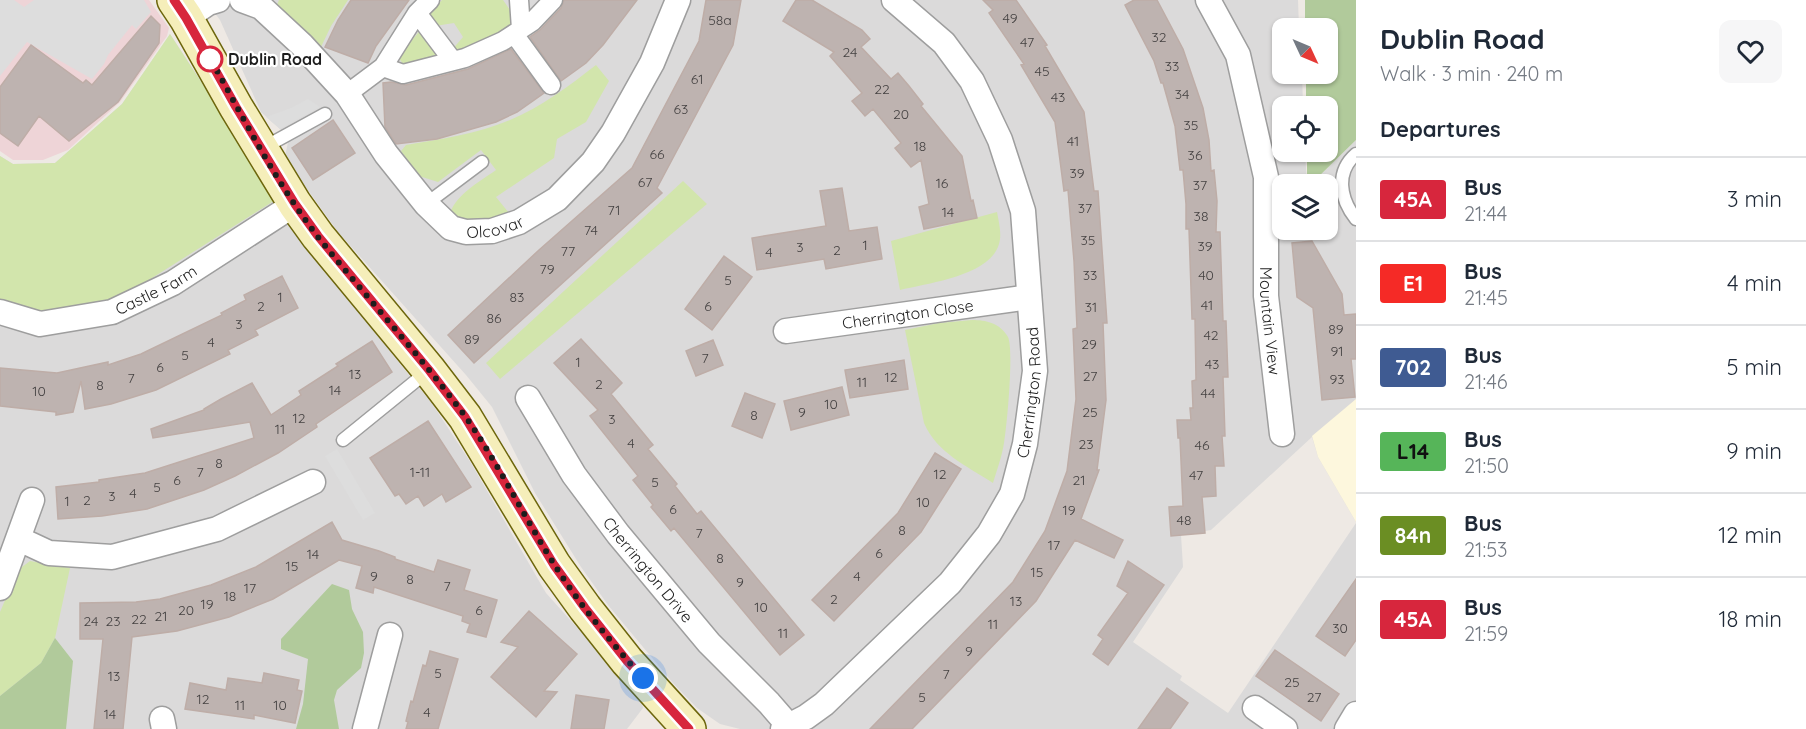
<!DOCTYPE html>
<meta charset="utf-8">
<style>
:root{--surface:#fff;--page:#f6f6f7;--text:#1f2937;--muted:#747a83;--line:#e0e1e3}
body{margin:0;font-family:Quicksand,sans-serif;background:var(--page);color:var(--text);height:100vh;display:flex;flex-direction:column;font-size:22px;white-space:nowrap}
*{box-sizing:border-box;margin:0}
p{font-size:20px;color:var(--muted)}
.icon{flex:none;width:33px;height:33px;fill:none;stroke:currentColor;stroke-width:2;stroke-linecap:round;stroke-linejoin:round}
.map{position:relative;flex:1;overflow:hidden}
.panel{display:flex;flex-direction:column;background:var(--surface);width:450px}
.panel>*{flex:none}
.badge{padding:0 12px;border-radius:4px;font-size:21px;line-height:39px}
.needle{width:39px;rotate:134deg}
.controls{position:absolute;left:1272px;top:18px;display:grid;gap:12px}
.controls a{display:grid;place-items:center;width:66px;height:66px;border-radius:12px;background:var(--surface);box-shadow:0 2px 4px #0004;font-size:30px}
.you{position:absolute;width:30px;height:30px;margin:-15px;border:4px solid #fff;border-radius:50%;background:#1a73e8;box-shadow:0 0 0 9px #1a73e833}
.map>.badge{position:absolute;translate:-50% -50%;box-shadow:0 0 0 3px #fff}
h2{padding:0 24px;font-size:22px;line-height:54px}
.round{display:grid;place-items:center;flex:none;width:63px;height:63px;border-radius:12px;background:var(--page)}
.headline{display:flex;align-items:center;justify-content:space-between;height:102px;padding:0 24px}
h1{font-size:28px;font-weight:700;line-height:45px}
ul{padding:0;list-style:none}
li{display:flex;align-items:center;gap:18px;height:84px;padding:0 24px;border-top:2px solid var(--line)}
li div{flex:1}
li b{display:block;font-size:22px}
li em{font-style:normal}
li .badge{min-width:66px;font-weight:700;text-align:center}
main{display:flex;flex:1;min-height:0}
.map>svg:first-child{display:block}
.residential{fill:#dbdada}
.commercial{fill:#eed4d7}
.education{fill:#fdf7dd}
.grass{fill:#d2e5ac}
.forest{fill:#b1ca9b}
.parking{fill:#ddd}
.building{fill:#beb3b0;stroke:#beada7;stroke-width:1.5}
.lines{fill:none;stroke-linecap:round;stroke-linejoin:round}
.service-casing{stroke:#9e9e9e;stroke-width:15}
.pedestrian-casing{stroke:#9e9e9e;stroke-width:21}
.minor-casing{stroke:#9e9e9e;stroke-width:27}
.secondary-casing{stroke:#6d660c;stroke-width:36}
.service{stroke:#fff;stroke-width:12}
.pedestrian{stroke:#fff;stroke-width:18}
.minor{stroke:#fff;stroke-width:24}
.secondary{stroke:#f5eeba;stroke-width:33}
.line-casing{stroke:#fff;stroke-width:14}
.line{stroke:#d7263d;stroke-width:9}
.walk{stroke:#1d1d1d;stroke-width:6;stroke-dasharray:0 10.8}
.stop-dot{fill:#fff;stroke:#d7263d;stroke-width:3}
.labels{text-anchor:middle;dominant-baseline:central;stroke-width:4.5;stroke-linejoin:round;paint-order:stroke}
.number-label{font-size:14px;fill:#454242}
.stop-label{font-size:16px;font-weight:bold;fill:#1d1d1d;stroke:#fff;text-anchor:start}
.street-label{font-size:16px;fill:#1d1d1d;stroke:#fff}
</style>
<main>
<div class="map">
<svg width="1356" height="729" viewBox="0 0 1356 729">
<rect width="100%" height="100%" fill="#eee9e4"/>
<path class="residential" d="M205 0H1298L1299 28H1282V74H1302L1303 106H1282V152H1305L1307 184H1282V230H1328V184H1311L1356 140V522L1318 457 1312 437 1211 530 1181 535 1183 567 1133 642 1182 676 1180 680 1228 713 1356 523V729H740L720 724 697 708 673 683 608 605 581 567 535 493 492 407 466 375 338 232 302 182 285 157 288 142 280 129 261 112 220 20Z
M170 34 329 275 433 405 471 463 546 593 641 699 643 708 627 729H47L0 718V156L13 164 55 163 122 104Z"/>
<path class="commercial" d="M0 0H149L169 28 167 36 120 102 68 150 43 160H13L0 151Z"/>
<path class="education" d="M1356 399V522L1318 457 1312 436Z"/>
<path class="grass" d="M279 0H348L331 26 321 47 275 9Z
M442 0H503L517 20V29L455 57 451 51 463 37 454 23 435 26 427 15Z
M422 28 442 58 408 71 398 57Z
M170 34 277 199 122 297 57 311H19L0 301V156L13 164 55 163 122 104Z
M596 65 609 81 586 122 557 139 554 158 496 197 509 213C486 222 473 227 449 217 454 195 478 183 496 170L481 150 438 182 419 176 401 151 406 145C441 139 477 134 510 120 541 107 569 86 596 65Z
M683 181 707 204 500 379 486 363Z
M997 212C999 223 1002 234 999 244 990 276 928 283 900 290L891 241Z
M972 320C986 320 1000 323 1008 337 1014 350 1007 425 1004 443 1002 456 997 470 993 483 967 466 937 453 924 423L905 330 939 323Z
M30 561 70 568 55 638 41 663 0 696V612L18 570Z"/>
<path class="forest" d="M1305 0H1356V140L1311 184H1307V152H1328V106H1306V74H1328V28H1305Z
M332 584 349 590 352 609 363 632 364 653 361 668 337 690 334 700 339 729H296L303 704 308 659 281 649V639Z
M55 638 73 661 66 729H0V696L41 663Z"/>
<path class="parking" d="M0 0H14L24 7 34 0H144L151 12 136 29 132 25 108 55 104 64 92 79 27 42 0 76Z
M308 99 320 107 280 129 266 117 291 108Z
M337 449 375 513 363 520 325 456Z"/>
<path class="building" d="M351 0H409L376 46 368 63 325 47 338 20Z
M564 0H637L603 45 586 63 561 81 530 37 540 30 561 8Z
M706 0H741L733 45 657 188 662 193 474 363 448 335 539 250 632 168 699 41Z
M796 0H812L862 30 870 39 861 47 891 79 898 73 909 86 923 104 921 106 962 156 971 201 973 200 977 218 924 229 919 207 929 204 921 160 911 167 895 148 901 143 873 109 865 116 852 101 862 93 830 56 834 52 783 21Z
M983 0H1016L1047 45 1045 46 1084 112 1094 191H1098L1107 323H1103L1106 400 1097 470H1099L1081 519 1123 540 1114 558 1075 540 1036 601 912 729H870L1013 582 1045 531 1067 471 1076 399 1073 329 1077 328 1074 261 1068 190 1064 191 1055 122 1021 65 1024 64 989 13 993 10Z
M1134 0H1157L1183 49 1203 108 1209 140 1211 171 1214 170 1217 201 1216 232H1220L1223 321H1226L1228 377H1223L1225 436H1222L1224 466H1215L1216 496 1202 497 1205 533 1171 536 1169 507 1183 506 1180 438H1178L1177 420H1191L1190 408H1193L1192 381 1196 380 1195 319H1192L1189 229H1186V204L1183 170H1180L1175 126 1163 83H1161L1154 61 1125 5Z
M151 16 160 25 159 43 118 102 69 141 39 116 18 146 0 133V87L31 45 83 83 86 80 92 85Z
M511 49 544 93 517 112 496 122 437 139 396 144 385 127 383 83 391 82 406 85 468 69Z
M333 120 355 153 313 180 292 148Z
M842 188 849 231 877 227 882 259 826 269 824 259 757 270 752 238 826 226 820 191Z
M1312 241 1342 294 1344 315 1356 314V359H1351L1355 397 1322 400 1313 308 1297 297 1292 243Z
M724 256 752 277 712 330 685 309Z
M282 276 298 308 255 330 258 335 228 350 230 354 156 390 111 404 85 409 81 381 73 412 56 415V412L0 406V368L57 373 108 362V365L141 354 222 315 221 313 246 300 244 295Z
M581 339 622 383 611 394 653 445 648 449 677 484 675 486 697 514 701 511 804 635 780 655 674 528 671 531 651 507 653 505 633 480 638 476 590 416 598 410 554 363Z
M713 340 723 365 696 376 686 351Z
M372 341 392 372 316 424 317 427 278 453 235 476 204 490 147 509 102 516 58 519 56 487 99 482V480L145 473 254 438 250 422 153 438 151 429 204 410V409L221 399 252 383 271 415 301 395 299 391 338 366 336 364Z
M904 360 908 389 850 398 845 370Z
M842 387 849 415 791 430 784 401Z
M745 393 775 404 762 438 732 426Z
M428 421 471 487 446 502 442 494 424 506 418 496 406 504 399 494 395 496 370 458Z
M935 453 961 469 921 532 834 621 812 600 898 513Z
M332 522 342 540 379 551 395 557V559L434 572 438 560 470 570 464 590 497 600 486 637 467 632 470 624 462 621 463 616 374 587 373 593 356 588 362 566 339 560 273 599 229 617 177 631 132 637 123 729H94L103 639H80V603L136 602 160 599 211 585 256 567Z
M1128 561 1164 585 1108 665 1093 654 1103 639 1098 635 1128 593 1117 586Z
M1356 579V640L1345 656 1316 636Z
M529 611 577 654 544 691 557 692 536 717 491 677 518 647 501 642Z
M1275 650 1339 694 1321 721 1256 676Z
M430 651 458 659 438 729H406L408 722 406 721 411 701 413 702 423 665 426 666Z
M264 673 299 680 297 690 302 691 295 723 254 715V719L185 709 190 683 226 690 228 678 262 683Z
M1167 688 1188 703 1170 729H1138Z
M576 695 609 700 604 729H571Z"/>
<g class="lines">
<defs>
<path id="service" d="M263 148 325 114
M1356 154C1335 172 1340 199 1356 219
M426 204 482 162
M343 440 428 371"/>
<path id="pedestrian" d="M519 0 521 29
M417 13 453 61
M514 34 551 85
M383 67 403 74 465 58 503 41 532 22 553 0
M347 94 383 67 417 13 430 0"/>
<g id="minor">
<path id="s1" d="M242 0 261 7 302 45 347 94 386 154 426 204 451 228 466 232 492 231 519 222 557 199 593 162 613 133 652 63 678 0"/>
<path id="s2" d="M1208 0 1238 55 1266 177V296L1282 434"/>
<path d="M186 18 208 3 218 0"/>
<path id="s3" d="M0 312 40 324 112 312 173 283 295 204"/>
<path id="s4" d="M786 331 1029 297"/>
<path id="s5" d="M528 398 574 475 618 534 709 643 769 703 789 726"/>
<path d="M19 539 49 553 112 557 217 529 313 482"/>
<path d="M0 588 32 500"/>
<path d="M1255 708 1285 729"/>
<path d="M162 719 164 729"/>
<path d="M365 729 390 635"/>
<path id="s6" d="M783 729 806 717 824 704 950 583 989 534 1012 494 1025 444 1035 371 1023 211 1000 140 972 81 944 43 894 0"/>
<path d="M1347 729 1356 714"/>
</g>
<path id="secondary" d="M174 0 186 18 236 107 295 204 318 236 429 370 465 417 554 565 585 608 627 661 689 729"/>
</defs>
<use href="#service" class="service-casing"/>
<use href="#pedestrian" class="pedestrian-casing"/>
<use href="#minor" class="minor-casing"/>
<use href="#secondary" class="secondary-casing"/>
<use href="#service" class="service"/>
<use href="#pedestrian" class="pedestrian"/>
<use href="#minor" class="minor"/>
<use href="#secondary" class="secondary"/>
</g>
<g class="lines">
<defs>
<path id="line" d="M174 0 186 18 236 107 295 204 318 236 429 370 465 417 554 565 585 608 627 661 689 729"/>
</defs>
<use href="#line" class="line-casing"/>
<use href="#line" class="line"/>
<path class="walk" d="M210 59 206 51C241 113 274 180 318 237 366 297 419 354 465 416 498 463 523 515 554 564 579 604 611 642 643 678"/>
</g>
<circle class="stop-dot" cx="210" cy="59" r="12"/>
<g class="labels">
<g class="number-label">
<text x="1010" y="18">49</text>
<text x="720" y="20">58a</text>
<text x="1159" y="37">32</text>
<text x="1027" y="42">47</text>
<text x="850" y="52">24</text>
<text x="1172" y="66">33</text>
<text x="1042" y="71">45</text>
<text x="697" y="79">61</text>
<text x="882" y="89">22</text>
<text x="1182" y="94">34</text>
<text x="1058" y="97">43</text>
<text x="681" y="109">63</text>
<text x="901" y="114">20</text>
<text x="1191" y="125">35</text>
<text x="1073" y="141">41</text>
<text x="920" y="146">18</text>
<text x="657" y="154">66</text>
<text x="1195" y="155">36</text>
<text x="1077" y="173">39</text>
<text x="645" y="182">67</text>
<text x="942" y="183">16</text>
<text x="1200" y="185">37</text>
<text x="1085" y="208">37</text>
<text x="614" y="210">71</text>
<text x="948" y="212">14</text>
<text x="1201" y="216">38</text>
<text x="591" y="230">74</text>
<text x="1088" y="240">35</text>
<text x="865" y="245">1</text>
<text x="1205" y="246">39</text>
<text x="800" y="247">3</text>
<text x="837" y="250">2</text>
<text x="568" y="251">77</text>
<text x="769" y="252">4</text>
<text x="547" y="269">79</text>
<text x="1090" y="275">33</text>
<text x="1206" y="275">40</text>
<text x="728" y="280">5</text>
<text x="280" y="297">1</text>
<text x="517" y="297">83</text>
<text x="1207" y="305">41</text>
<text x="261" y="306">2</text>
<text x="708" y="306">6</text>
<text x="1091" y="307">31</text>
<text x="494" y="318">86</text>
<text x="239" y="324">3</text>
<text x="1336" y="329">89</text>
<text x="1211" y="335">42</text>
<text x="472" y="339">89</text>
<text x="211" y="342">4</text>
<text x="1089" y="344">29</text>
<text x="1337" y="351">91</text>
<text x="185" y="355">5</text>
<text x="705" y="358">7</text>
<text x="578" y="362">1</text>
<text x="1212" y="364">43</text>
<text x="160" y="367">6</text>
<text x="355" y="374">13</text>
<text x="1090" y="376">27</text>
<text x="891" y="377">12</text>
<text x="131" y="378">7</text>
<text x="1337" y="379">93</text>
<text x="862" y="382">11</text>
<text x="599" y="384">2</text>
<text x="100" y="385">8</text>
<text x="335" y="390">14</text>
<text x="39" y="391">10</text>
<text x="1208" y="393">44</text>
<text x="831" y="404">10</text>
<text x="802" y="412">9</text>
<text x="1090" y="412">25</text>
<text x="754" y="415">8</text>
<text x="299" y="418">12</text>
<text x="612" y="419">3</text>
<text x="280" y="429">11</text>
<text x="631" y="443">4</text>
<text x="1086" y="444">23</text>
<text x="1202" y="445">46</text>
<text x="219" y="463">8</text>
<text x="200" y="472">7</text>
<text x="420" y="472">1-11</text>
<text x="940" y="474">12</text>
<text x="1196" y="475">47</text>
<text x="177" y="480">6</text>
<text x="1079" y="480">21</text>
<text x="655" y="482">5</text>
<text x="157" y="487">5</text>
<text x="133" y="493">4</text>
<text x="112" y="496">3</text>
<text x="87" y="500">2</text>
<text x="67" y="501">1</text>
<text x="923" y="502">10</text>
<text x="673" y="509">6</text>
<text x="1069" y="510">19</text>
<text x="1184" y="520">48</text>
<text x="902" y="530">8</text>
<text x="699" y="533">7</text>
<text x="1054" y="545">17</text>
<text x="879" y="553">6</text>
<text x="313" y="554">14</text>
<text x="720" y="558">8</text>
<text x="292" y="566">15</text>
<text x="1037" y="572">15</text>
<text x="374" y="576">9</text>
<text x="857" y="576">4</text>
<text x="410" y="579">8</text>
<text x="740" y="582">9</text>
<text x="447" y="586">7</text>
<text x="250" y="588">17</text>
<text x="230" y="596">18</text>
<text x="834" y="599">2</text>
<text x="1016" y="601">13</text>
<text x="207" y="604">19</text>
<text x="761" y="607">10</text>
<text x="186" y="610">20</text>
<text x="479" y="610">6</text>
<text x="161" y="616">21</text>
<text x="139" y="619">22</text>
<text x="91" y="621">24</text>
<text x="113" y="621">23</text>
<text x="993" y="624">11</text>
<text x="1340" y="628">30</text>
<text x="783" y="633">11</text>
<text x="969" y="651">9</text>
<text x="438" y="673">5</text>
<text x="946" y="674">7</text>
<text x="114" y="676">13</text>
<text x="1292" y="682">25</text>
<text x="922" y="697">5</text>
<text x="1314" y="697">27</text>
<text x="203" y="699">12</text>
<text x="240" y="705">11</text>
<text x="280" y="705">10</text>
<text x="427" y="712">4</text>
<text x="110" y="714">14</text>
</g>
<g class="stop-label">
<text x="228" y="59">Dublin Road</text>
</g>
<g class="street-label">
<text stroke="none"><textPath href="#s1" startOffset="358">Olcovar</textPath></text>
<text stroke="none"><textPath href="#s3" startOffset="164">Castle Farm</textPath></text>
<text stroke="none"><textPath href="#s4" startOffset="123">Cherrington Close</textPath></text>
<text stroke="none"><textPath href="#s2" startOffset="332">Mountain View</textPath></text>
<text stroke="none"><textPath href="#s6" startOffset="435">Cherrington Road</textPath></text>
<text stroke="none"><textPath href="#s5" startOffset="210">Cherrington Drive</textPath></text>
</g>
</g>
</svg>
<div class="controls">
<a><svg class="needle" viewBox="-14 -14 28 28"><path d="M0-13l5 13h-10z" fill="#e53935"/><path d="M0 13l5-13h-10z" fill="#747a83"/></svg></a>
<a><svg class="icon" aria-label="locate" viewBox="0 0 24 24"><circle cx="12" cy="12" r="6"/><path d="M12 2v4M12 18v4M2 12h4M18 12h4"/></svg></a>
<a><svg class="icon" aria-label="layers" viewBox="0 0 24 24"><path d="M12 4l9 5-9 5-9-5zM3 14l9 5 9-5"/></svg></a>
</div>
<div class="you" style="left:643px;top:678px"></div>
</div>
<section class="panel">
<div class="headline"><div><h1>Dublin Road</h1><p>Walk · 3 min · 240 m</p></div><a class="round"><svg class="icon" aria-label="heart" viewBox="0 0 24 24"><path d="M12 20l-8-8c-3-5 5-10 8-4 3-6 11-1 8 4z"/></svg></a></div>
<h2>Departures</h2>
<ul>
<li><span class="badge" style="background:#d7263d;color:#fff">45A</span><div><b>Bus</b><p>21:44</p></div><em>3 min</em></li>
<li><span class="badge" style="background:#f52a26;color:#fff">E1</span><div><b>Bus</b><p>21:45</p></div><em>4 min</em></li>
<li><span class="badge" style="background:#3f5b92;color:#fff">702</span><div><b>Bus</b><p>21:46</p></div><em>5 min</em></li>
<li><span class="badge" style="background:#56b559;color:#111">L14</span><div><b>Bus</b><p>21:50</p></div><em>9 min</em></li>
<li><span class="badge" style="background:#6b8e23;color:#fff">84n</span><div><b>Bus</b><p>21:53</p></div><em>12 min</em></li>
<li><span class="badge" style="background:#d7263d;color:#fff">45A</span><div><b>Bus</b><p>21:59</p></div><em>18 min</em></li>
</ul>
</section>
</main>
